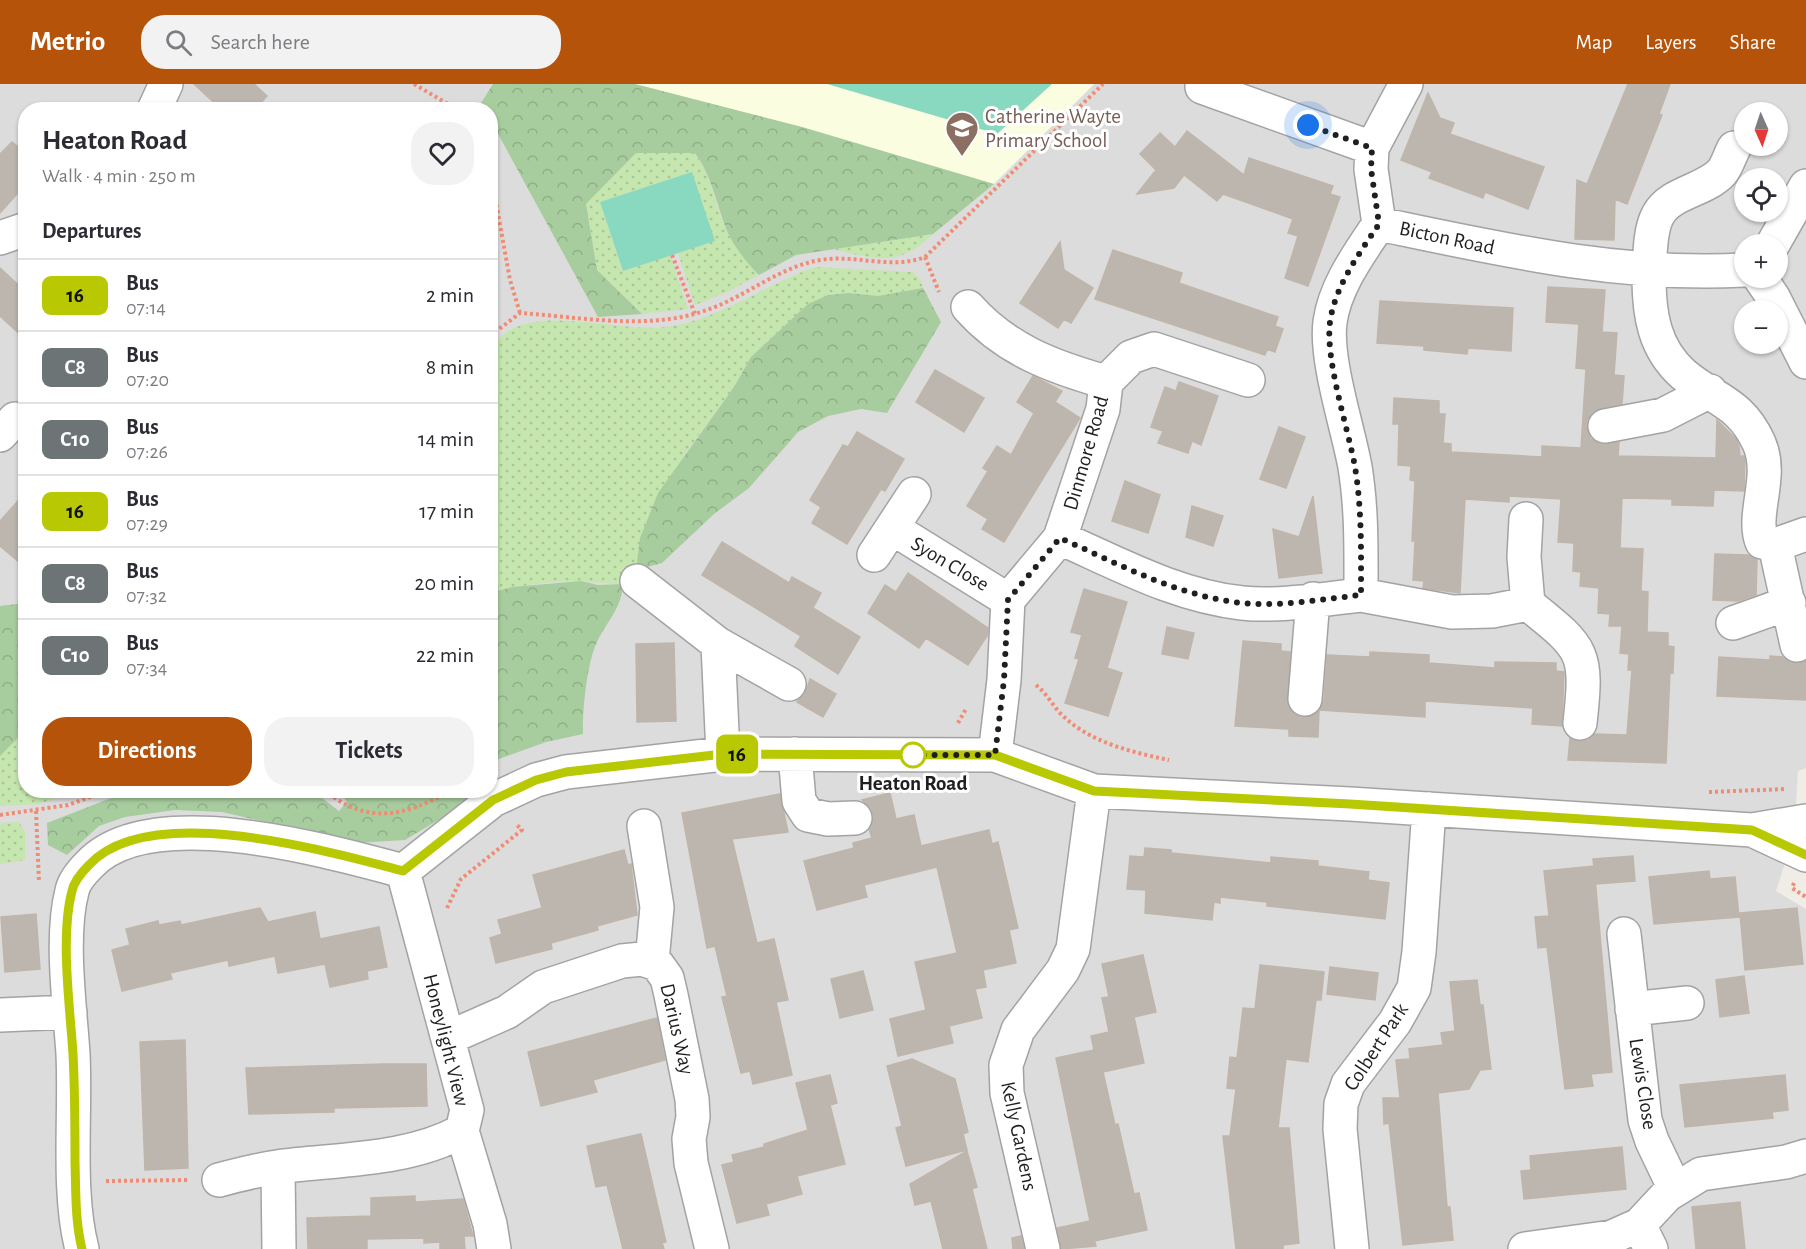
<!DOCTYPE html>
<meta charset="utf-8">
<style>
:root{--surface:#fff;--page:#f2f2f3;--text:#2b2b33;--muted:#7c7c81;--line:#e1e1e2;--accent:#b45309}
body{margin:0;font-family:"Alegreya Sans",sans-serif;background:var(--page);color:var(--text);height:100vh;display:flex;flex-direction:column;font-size:22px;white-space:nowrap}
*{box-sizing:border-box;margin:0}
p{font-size:20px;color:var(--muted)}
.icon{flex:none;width:33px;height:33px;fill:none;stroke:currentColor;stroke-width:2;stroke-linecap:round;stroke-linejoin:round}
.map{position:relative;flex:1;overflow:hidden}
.details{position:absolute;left:18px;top:18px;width:480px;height:696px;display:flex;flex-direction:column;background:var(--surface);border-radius:24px;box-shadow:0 2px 4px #0004}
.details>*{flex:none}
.badge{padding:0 12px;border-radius:9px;font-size:21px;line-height:39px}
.needle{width:39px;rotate:177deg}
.controls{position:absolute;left:1734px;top:18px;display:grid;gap:12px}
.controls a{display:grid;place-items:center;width:54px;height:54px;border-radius:50%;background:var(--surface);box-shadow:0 2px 4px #0004;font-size:30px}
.you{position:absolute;width:30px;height:30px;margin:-15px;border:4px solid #fff;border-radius:50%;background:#1a73e8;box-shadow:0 0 0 9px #1a73e833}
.map>.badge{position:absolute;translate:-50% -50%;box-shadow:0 0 0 3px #fff}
h2{padding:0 24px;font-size:22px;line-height:54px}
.round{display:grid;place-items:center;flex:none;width:63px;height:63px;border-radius:24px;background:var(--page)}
.summary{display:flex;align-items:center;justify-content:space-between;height:102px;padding:0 24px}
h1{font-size:28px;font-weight:700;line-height:45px}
.primary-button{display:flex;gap:12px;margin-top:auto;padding:12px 24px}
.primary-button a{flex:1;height:69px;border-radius:24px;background:var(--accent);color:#fff;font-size:24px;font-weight:700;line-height:69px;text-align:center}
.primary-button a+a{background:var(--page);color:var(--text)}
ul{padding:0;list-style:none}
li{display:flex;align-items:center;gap:18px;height:72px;padding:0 24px;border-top:2px solid var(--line)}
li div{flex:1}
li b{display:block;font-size:22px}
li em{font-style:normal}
li .badge{min-width:66px;font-weight:700;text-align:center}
header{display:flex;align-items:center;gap:36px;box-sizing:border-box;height:84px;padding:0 30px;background:var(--accent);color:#fff}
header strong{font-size:28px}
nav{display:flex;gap:33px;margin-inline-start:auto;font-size:21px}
.search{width:420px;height:54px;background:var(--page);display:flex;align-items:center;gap:15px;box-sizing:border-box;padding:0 21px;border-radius:24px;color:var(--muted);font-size:22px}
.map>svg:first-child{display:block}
.residential{fill:#dddcdc;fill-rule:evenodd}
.education{fill:#fbfde1}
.grass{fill:url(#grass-dots)}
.forest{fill:url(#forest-crowns)}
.pitch{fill:#89d9c1}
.building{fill:#bcb6af;stroke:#c0b5a9;stroke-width:1.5}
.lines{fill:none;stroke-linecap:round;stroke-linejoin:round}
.minor-casing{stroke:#a3a3a3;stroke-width:36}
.path{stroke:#f18c74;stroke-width:4;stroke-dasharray:3 3;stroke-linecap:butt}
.minor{stroke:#fff;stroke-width:33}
.line-casing{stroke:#fff;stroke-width:14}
.line{stroke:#b8c904;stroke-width:9}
.walk{stroke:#1f1f1f;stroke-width:6;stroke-dasharray:0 10.8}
.stop-dot{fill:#fff;stroke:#b8c904;stroke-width:3}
.labels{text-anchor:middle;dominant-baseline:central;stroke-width:6;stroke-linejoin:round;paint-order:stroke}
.education-label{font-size:21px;fill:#785e54;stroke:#fff;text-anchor:start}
.street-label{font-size:21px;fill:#1f1f1f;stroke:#fff}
.stop-label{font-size:21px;font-weight:bold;fill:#1f1f1f;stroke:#fff}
</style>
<header>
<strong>Metrio</strong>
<div class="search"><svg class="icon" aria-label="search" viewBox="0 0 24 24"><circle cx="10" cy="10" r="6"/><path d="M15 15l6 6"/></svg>Search here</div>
<nav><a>Map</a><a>Layers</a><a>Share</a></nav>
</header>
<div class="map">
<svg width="1806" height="1165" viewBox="0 0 1806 1165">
<defs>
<pattern id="grass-dots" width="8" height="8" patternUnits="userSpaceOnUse" patternTransform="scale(1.5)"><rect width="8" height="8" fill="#c5e6af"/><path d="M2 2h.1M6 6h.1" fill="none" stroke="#a9c596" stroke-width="1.8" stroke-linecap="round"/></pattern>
<pattern id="forest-crowns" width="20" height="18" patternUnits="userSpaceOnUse" patternTransform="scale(1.5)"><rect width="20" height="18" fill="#a7cc9d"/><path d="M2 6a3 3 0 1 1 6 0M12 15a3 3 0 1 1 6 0" fill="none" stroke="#8faf87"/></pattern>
</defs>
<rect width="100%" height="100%" fill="#efede6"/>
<path class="residential" d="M0 0H635L802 43 993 100 1094 0H1806V684L1798 687 1794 751 1776 807 1806 825V1165H0ZM26 26H490V706H26ZM1744 28H1778V62H1744ZM1744 94H1778V128H1744ZM1744 160H1778V194H1744ZM1744 226H1778V260H1744Z"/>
<path class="education" d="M635 0H1094L994 100 802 43Z"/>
<path class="grass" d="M636 69H695C711 92 714 116 724 141 731 159 745 177 759 191L727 208 695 221 678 169 714 157 692 89 600 118 623 187 670 171 688 225 642 230 597 186 586 120Z
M933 150C900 183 875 176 833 165Z
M815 183 913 188 920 195 923 204 878 212 849 209 828 211 808 220 751 273 734 303 685 370 636 486 623 500C607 500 596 498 581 497 552 496 518 502 491 509V262C496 258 502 251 508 247 551 222 623 251 672 242 724 233 766 200 815 183Z
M25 647 26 706 81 707 38 720 0 722V672Z
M19 738 25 748V776L0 780V739Z"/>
<path class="forest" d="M493 0H635L802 43 994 100 933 150 796 171 759 191C745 177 730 158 724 139 715 114 711 91 695 69H636L586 120 597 186 642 230 598 233 491 37 490 26 484 25 481 19Z
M923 204 941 238 887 329 861 325 828 332 798 348 749 404 714 430 662 479 636 486 640 454 658 409 734 303 751 273 808 220 828 211 849 209 878 212Z
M581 497 598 501 623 500C622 524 607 537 597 558 587 578 582 628 583 650L546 658 491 678V509L512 503Z
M25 519V647L0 672V522Z
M471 706 473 712 470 717 405 756 357 759 222 728 175 726 125 733 99 742 67 771 48 761 47 739 129 707H313L339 727 347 718 342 711 346 707Z"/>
<path class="pitch" d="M827 0H1052L997 50Z
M692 88 715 157 623 187 600 118Z"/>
<path class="building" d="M194 0H254L267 12 254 26H222Z
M1628 0H1670L1659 30 1662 31 1627 120 1615 115 1614 156 1575 155 1577 96 1587 100Z
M1428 9 1440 34 1454 39 1450 50 1544 83 1528 125 1485 108 1483 114 1429 94 1432 88 1401 76Z
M1187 47 1244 91 1249 74 1333 102 1330 110 1340 113 1308 202 1285 194 1298 152 1288 149 1293 135 1223 110 1217 117 1184 91 1174 104 1137 110 1156 86 1140 70 1160 49 1175 63Z
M12 58 26 69V100L0 129V70Z
M1060 158 1064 186 1093 204 1071 239 1064 235 1058 244 1020 219Z
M1113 166 1182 189 1179 199 1278 233 1275 242 1283 245 1275 268 1267 265 1265 271 1095 215Z
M0 184 26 208V256L0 232Z
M1548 203 1605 206 1602 248 1617 249 1614 291 1624 292 1622 320 1592 328 1587 336V345L1591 355 1599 360 1619 358 1618 372 1716 374 1717 336 1736 355 1739 362 1740 372H1744L1745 376 1744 407 1714 406 1713 422 1672 421V415L1622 414 1620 464 1643 465 1641 507 1648 508 1647 548 1668 549V562L1674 563 1673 589 1670 588 1666 679 1568 676 1570 654 1579 658 1588 656 1595 650 1627 651 1632 586H1628L1629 570 1620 569 1622 542H1609L1610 530 1598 529 1599 504 1580 502 1581 488 1573 487 1574 459 1558 458 1561 415 1509 412V418L1465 415 1460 509 1423 504 1424 497 1413 496 1415 457H1412L1415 397 1410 396 1411 382 1398 381 1399 340H1393L1394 314 1439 317V330H1445L1443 359 1451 360V368L1542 373V362L1581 364 1586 285 1576 284 1579 240 1546 238Z
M1380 217 1513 224 1511 267 1468 264 1467 270 1424 266V262L1377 259Z
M935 286 984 314 964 348 916 318Z
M1033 292 1062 307 1055 318 1080 334 1004 458 982 445 988 435 967 422 988 387 983 384 997 362 1011 371 1034 329 1017 318Z
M1179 298 1218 312 1201 361 1192 357 1188 369 1158 359 1163 347 1151 343 1165 303 1176 307Z
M1279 343 1305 353 1286 404 1260 395Z
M857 348 904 375 885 407 881 405 847 460 812 439 821 423 810 416 843 361 848 363Z
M1125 397 1160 411 1148 449 1112 437Z
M26 408V484L0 462V437Z
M1313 412 1322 489 1279 494 1273 445 1299 453Z
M1192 422 1223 432 1213 462 1186 453Z
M722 458 789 499 792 493 821 509 813 524 860 553 838 590 795 562 801 552 702 491Z
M1715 470 1749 471 1757 476 1756 511 1738 517 1713 516Z
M908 489 988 544 987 552 968 581 926 554 919 564 868 529 885 501 896 508Z
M1084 505 1127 518 1107 584 1122 589 1108 632 1065 619 1079 575 1075 574 1082 551 1071 548Z
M1167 543 1194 549 1188 575 1162 570Z
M1243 557 1281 560V567L1290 568 1288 622 1294 630 1303 634 1312 632 1319 627 1318 653 1289 652V645L1235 642Z
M674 559 676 637 637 638 636 560Z
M1370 568 1429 571V579L1495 584V578L1556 579V587L1564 588 1562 642 1532 640 1533 624 1425 617V633L1320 626 1324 616 1327 571 1370 573Z
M1770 572 1783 573 1792 579 1806 577V616L1717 612 1719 573 1770 576Z
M810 595 836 610 823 633 797 618 805 610Z
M890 709 896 735 914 731 921 762 989 746 992 760 998 758 1018 844 1009 846 1016 879 983 886 986 903 975 905 982 934 949 942 953 959 898 972 890 935 926 926 915 878 957 869 937 783 864 801 867 813 817 826 804 777 854 764 853 759 872 754 869 745 874 733 871 724 862 716Z
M780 710 788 748 732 755 757 859 774 855 788 916 776 918 792 991 753 1000 750 987 741 989 722 913 727 912 715 862 707 864 682 729Z
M1145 764 1171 766V769L1271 779V773L1318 777V782L1369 788 1368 796 1389 799 1385 835 1267 822V818L1220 813V819L1214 818 1212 836 1145 829 1146 806 1127 805 1130 772 1144 773Z
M624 766 628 781 631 780 637 831 597 842 598 846 551 859 552 865 496 879 490 854 502 850 498 836 542 824 533 791Z
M1633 772 1635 797 1596 800 1593 775Z
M1594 782 1612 988 1591 990 1593 1002 1565 1005 1547 863 1538 864 1535 833 1549 832 1544 787Z
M1709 787 1710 795 1735 793 1739 833 1654 840 1649 793Z
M260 824 268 838 315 828 320 855 379 843 387 883 367 887 368 895 330 903 325 880 278 889 275 872 229 882 228 876 170 889 172 895 122 907 112 866 130 861 126 845 158 837 159 841 180 837 181 841Z
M1797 824 1803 880 1745 886 1740 829Z
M36 830 40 885 5 888 1 833Z
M1143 871 1156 928 1134 933 1144 979 1103 988 1115 1041 1118 1040 1134 1110 1139 1109 1147 1146 1095 1157 1093 1151 1096 1162 1061 1165 1057 1144 1090 1137 1056 974 1094 966 1091 952 1109 948 1102 914 1109 913 1102 880Z
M1260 881 1324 888 1321 916H1316L1308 978 1286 975 1278 1044H1289L1299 1159 1283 1161V1165H1236L1223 1052H1230L1236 1005 1227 1004 1230 973 1237 974 1243 924 1255 925Z
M1330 883 1378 889 1375 916 1327 910Z
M863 887 873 926 840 934 831 895Z
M1744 892 1749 929 1720 933 1716 896Z
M1477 896 1480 921H1483L1491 985 1480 986 1469 1005 1438 1009 1447 1123H1450L1453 1156 1403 1161 1389 1039 1384 1040 1383 1014H1400L1396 976 1410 975 1409 965 1443 961 1441 949 1455 947 1450 898Z
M657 934 665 976 593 996 597 1008 541 1022 528 968Z
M185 956 188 1084 145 1086 140 958Z
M912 975 955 995 968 1048 963 1050 967 1066 906 1082 896 1044 902 1042 887 982Z
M384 980H426L427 1022 334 1024V1028L249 1030 246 984Z
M830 991 837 1019 830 1021 845 1080 797 1092 802 1110 766 1120 769 1131 737 1139 722 1081 734 1078 732 1071 764 1063V1060L808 1046 796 999Z
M1785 991 1788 1026 1772 1028 1773 1034 1685 1043 1680 1001Z
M641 1050 666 1158 662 1159 664 1165H623L607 1101 596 1103 587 1062Z
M1622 1063 1626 1105 1524 1115 1521 1087 1531 1086 1530 1072Z
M967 1067 977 1103 972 1105 987 1165H943L931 1117 915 1121 910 1100Z
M415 1112V1118L463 1115 473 1152H464L465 1165H440V1158L424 1159V1154L367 1155V1165H308L307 1134 371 1132V1114Z
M1740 1118 1745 1165H1696L1692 1123Z
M1021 1152 1024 1165H1013L1012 1154Z"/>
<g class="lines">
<defs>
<path id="minor" d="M1202 3 1372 64 1371 85 1379 140
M154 26 166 0
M1372 64 1406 0
M1734 64C1730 71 1727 82 1722 88 1705 107 1670 108 1658 131 1649 147 1650 176 1649 194 1649 230 1654 264 1683 290 1713 316 1740 317 1759 359 1774 393 1751 430 1762 458L1775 461 1806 450
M0 154 26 145
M1773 160 1806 102
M1760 194 1773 213 1806 278
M968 223C1006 266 1053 283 1106 298L1103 325 1060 454 1008 516 1004 596 995 671
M1106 298 1131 273 1154 265 1248 296
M1605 342 1663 331 1710 307
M0 351 15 335
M1526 435 1524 473 1528 520C1584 565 1588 567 1580 639
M892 444 1008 516
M1060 454C1119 480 1177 512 1242 519 1280 523 1323 515 1361 511 1361 468 1362 426 1355 383 1348 344 1325 276 1330 238 1335 202 1359 170 1379 140 1499 165 1621 193 1744 186
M1775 461 1797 561
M874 471 914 410
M637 497 718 560 723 670
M1361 511 1452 528 1492 527 1528 520
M1733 539 1789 519
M718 560 789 600
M1305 615 1313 515
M795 670 799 717 808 731 828 735 855 734
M644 742 657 823 652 877
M1752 746 1806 771
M403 787 493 716 536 696 566 688 723 670 995 671 1094 707 1350 720 1752 746 1806 737
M1624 850 1645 1036 1652 1057 1675 1105
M1632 925 1687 919
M0 931 70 928
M448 954 507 928 543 903 622 877 642 875 657 880 667 894 671 911 692 1015 693 1033 689 1055 691 1079 712 1165
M462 1047 490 1140 494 1165
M278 1083 279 1165
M219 1096C238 1091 257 1086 277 1083 337 1075 408 1077 462 1047L467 1026 464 1015 403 787
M1639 1141 1651 1165
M82 1165C67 1108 76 1031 73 970 70 923 60 853 72 807 74 797 82 788 89 781 149 716 328 767 403 787
M1043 1165 1007 1009 1006 981 1018 946 1063 886 1073 865 1094 707
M1352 1165 1340 1045 1341 1020 1348 1000 1395 938 1414 904 1419 868 1429 725
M1525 1165 1612 1153 1639 1141 1667 1111 1701 1090 1786 1078 1806 1072"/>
</defs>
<use href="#minor" class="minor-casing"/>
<path class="path" d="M414 0 458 26
M490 85 510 196 520 229
M672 171 695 230
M925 173 939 208
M490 252 520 229C581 233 649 247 707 226 747 212 779 183 820 176 856 170 890 186 925 173L1103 0
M1036 601C1046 609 1052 620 1060 629 1088 658 1131 668 1169 676
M958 639 966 625
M324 706C366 740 401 733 445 710
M1709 708 1786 705
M36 727 39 798
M0 731 68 721 110 706
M1794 799 1792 804 1806 813
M447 824 461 795 522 746 516 740
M106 1097 189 1096"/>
<use href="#minor" class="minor"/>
</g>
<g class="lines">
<defs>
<path id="line" d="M82 1165C75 1137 76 1108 75 1079 75 1043 75 1007 73 970 70 923 60 852 72 807 74 797 82 788 89 781 149 716 327 767 403 787L493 716 536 696 566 688 723 670 995 671 1094 707 1350 720 1752 746 1806 771"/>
</defs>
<use href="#line" class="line-casing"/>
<use href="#line" class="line"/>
<path class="walk" d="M913 671H995L1004 596 1008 516 1060 454C1119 480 1177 512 1242 519 1280 523 1323 515 1361 511 1361 468 1362 426 1355 383 1348 344 1325 276 1330 238 1335 202 1359 170 1379 140L1371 85 1372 64 1308 41"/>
</g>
<defs>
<symbol id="school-pin" viewBox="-11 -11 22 30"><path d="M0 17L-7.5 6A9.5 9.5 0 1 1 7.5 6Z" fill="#8d6e63" stroke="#fff"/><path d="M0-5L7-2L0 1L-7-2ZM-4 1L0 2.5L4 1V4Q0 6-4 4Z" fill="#fff"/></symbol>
</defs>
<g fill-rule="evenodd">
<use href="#school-pin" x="943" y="25" width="38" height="52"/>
</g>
<circle class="stop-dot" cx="913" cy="671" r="12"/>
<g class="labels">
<g class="education-label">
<text x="985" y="32">Catherine Wayte<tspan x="985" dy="24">Primary School</tspan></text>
</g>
<g class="street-label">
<text transform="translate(1447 154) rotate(12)">Bicton Road</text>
<text transform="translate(1086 369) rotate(-74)">Dinmore Road</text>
<text transform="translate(950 480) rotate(31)">Syon Close</text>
<text transform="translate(677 945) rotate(77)">Darius Way</text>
<text transform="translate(446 956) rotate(76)">Honeylight View</text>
<text transform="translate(1376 963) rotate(-57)">Colbert Park</text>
<text transform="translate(1643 1000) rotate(81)">Lewis Close</text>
<text transform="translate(1019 1052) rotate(78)">Kelly Gardens</text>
</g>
<g class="stop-label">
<text x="913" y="699">Heaton Road</text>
</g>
</g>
</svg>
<div class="controls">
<a><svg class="needle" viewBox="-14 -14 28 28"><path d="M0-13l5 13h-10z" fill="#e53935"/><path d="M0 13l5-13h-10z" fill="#7c7c81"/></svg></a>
<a><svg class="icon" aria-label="locate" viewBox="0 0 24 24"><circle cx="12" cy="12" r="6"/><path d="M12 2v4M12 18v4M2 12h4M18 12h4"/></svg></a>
<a>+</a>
<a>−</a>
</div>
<div class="you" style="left:1308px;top:41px"></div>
<b class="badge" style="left:737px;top:670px;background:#b8c904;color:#111">16</b>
<section class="details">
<div class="summary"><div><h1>Heaton Road</h1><p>Walk · 4 min · 250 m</p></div><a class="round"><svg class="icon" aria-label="heart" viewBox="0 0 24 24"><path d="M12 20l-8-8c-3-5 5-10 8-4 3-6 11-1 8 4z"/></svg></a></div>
<h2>Departures</h2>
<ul>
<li><span class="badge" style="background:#b8c904;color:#111">16</span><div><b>Bus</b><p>07:14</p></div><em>2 min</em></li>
<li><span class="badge" style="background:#6c7476;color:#fff">C8</span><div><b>Bus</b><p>07:20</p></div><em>8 min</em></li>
<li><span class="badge" style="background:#6c7476;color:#fff">C10</span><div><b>Bus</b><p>07:26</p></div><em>14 min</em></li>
<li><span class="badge" style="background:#b8c904;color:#111">16</span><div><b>Bus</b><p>07:29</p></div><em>17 min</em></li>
<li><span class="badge" style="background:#6c7476;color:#fff">C8</span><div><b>Bus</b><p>07:32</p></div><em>20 min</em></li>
<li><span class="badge" style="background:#6c7476;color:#fff">C10</span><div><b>Bus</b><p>07:34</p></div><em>22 min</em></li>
</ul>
<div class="primary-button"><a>Directions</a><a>Tickets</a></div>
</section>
</div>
